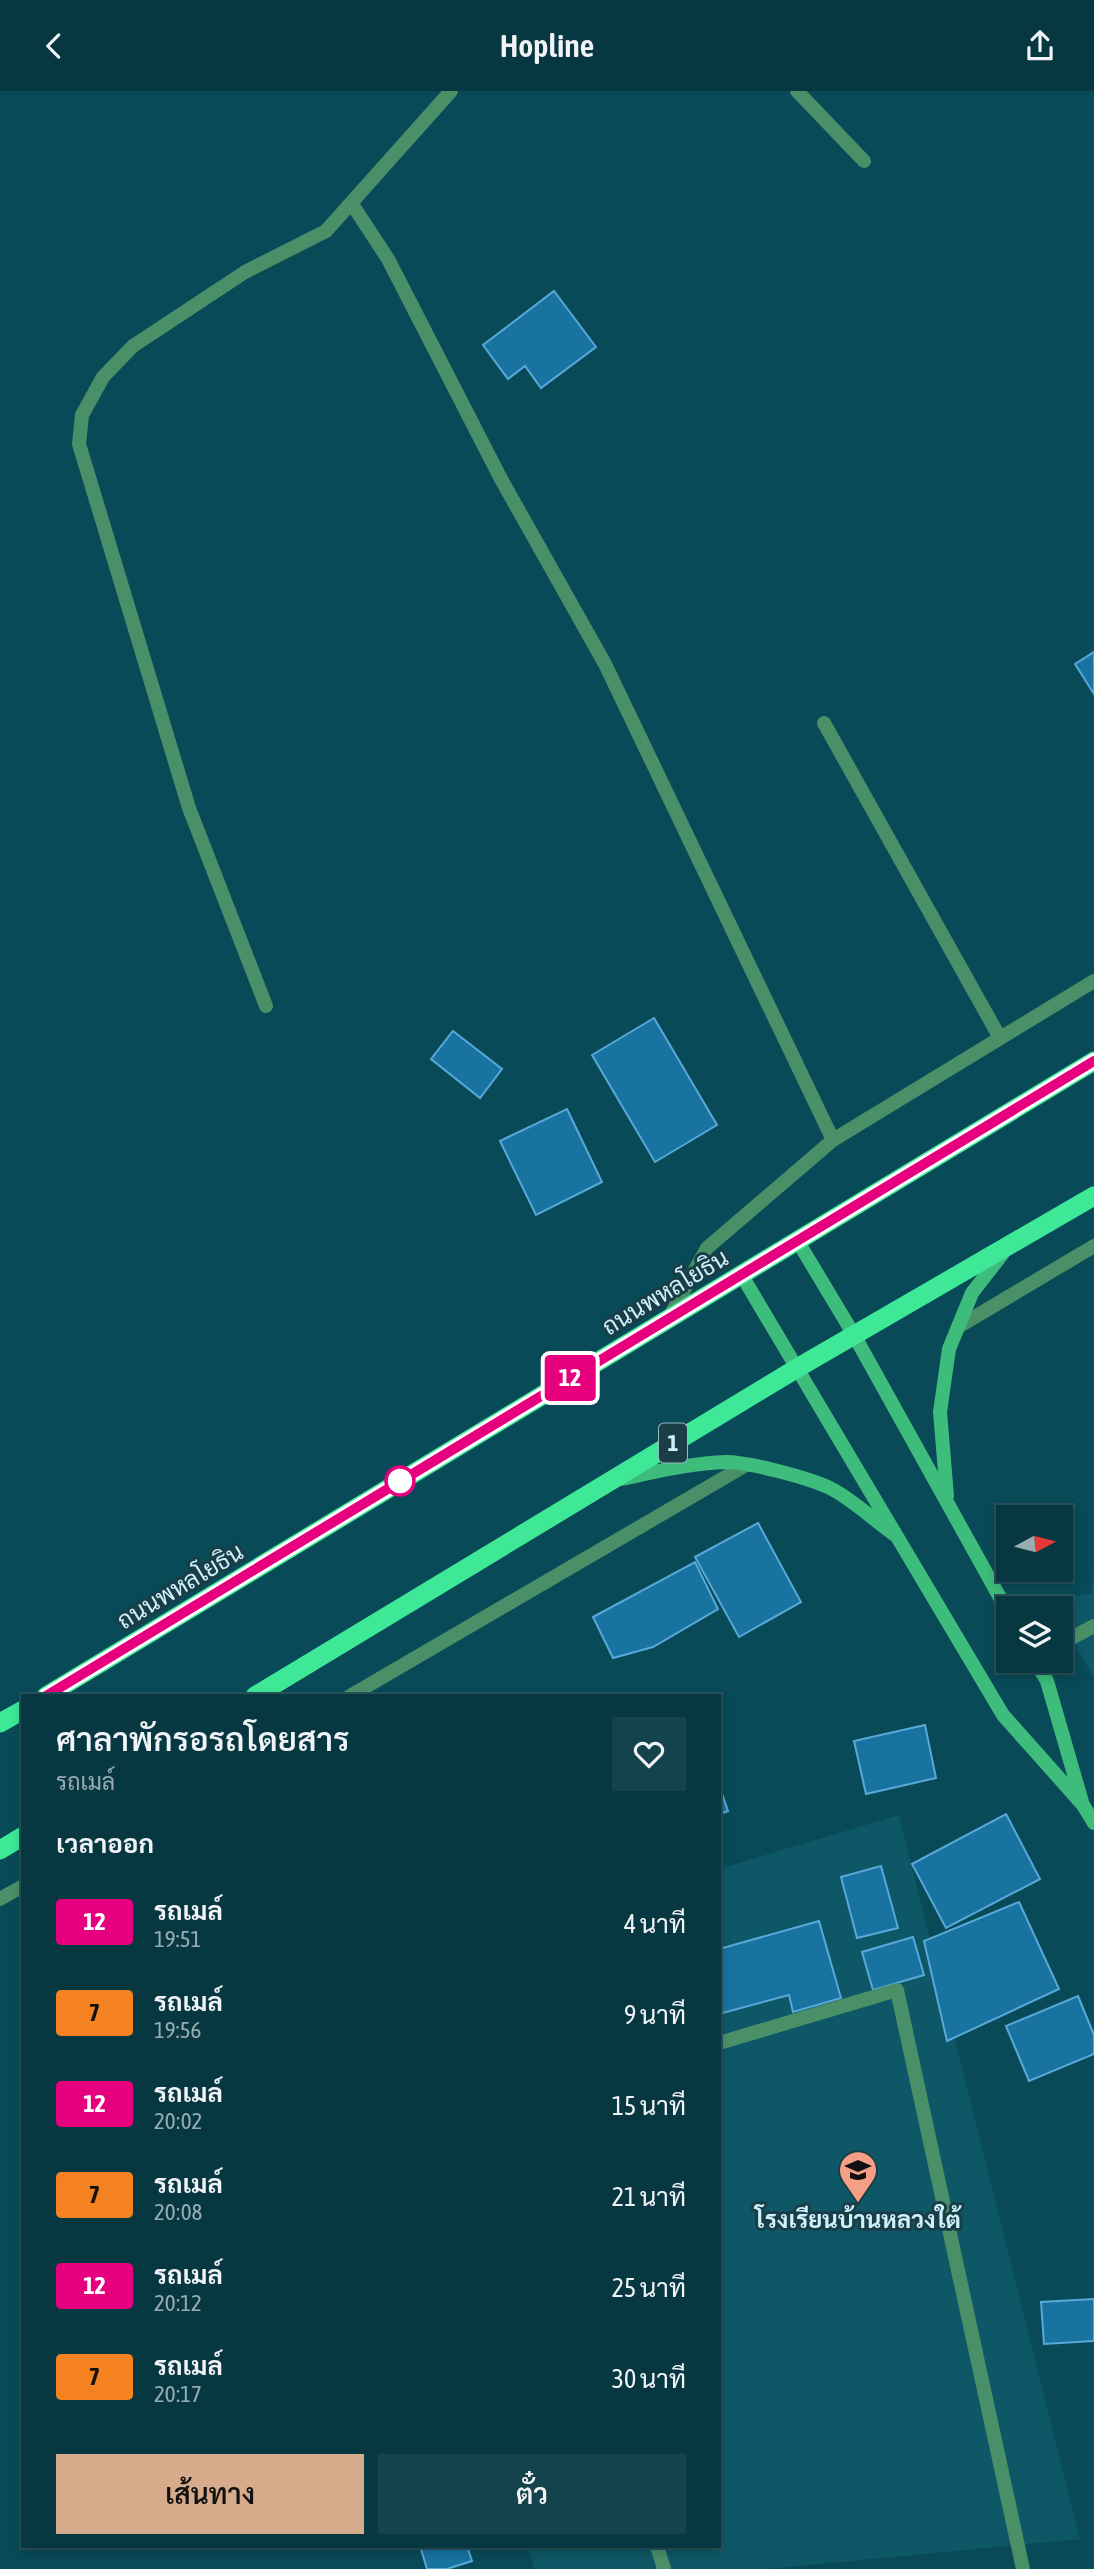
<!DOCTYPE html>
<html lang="th">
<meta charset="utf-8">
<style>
:root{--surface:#073842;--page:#15434d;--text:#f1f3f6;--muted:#98acb2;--line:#28525b;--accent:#d6ab8b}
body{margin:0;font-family:"Asap Condensed",Sarabun,sans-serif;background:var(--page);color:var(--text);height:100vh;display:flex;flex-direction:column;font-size:26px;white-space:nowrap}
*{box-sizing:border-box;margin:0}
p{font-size:23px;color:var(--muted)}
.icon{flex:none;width:38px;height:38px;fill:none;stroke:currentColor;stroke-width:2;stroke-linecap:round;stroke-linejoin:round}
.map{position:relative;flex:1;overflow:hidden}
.details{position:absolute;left:21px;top:1603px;width:700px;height:854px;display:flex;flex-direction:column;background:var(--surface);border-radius:0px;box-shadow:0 4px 10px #0003,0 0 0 2px var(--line)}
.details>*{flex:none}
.badge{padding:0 14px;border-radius:5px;font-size:24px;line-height:46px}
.needle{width:46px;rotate:83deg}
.buttons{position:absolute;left:996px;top:1414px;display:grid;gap:14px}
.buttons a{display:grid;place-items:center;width:77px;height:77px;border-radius:0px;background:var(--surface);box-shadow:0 4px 10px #0003,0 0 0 2px var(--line);font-size:35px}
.map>.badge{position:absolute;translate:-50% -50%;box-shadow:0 0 0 4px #fff}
h2{padding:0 35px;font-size:26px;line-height:63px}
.round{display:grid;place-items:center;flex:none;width:74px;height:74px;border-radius:0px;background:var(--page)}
.head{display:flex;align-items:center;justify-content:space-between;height:119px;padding:0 35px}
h1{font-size:33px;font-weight:600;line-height:52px}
.button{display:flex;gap:14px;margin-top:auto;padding:14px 35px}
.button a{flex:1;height:80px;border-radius:0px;background:var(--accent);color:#111;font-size:28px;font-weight:600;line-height:80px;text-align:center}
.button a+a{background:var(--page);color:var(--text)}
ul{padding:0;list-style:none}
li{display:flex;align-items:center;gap:21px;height:91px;padding:0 35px}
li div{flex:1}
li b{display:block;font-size:26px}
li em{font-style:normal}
li .badge{min-width:77px;font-weight:700;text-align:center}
header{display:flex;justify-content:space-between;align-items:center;height:91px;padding:0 35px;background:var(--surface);font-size:32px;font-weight:600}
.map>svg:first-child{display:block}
.built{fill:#0e5767}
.building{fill:#1873a0;stroke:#58a9d9;stroke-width:2}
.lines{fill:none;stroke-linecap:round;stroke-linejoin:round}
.service{stroke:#499068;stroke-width:14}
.minor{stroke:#499068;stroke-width:14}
.secondary{stroke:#3dbc7b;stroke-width:14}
.trunk{stroke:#3fe897;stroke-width:19}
.line-casing{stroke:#fff;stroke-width:16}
.line{stroke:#e6007e;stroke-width:10}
.stop-dot{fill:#fff;stroke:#e6007e;stroke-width:3.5}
.labels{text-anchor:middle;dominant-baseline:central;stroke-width:6;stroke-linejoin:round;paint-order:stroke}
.shield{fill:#1a3d46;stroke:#97bcc6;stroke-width:2}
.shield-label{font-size:23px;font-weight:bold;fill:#ccf2fd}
.street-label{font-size:24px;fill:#ccf2fd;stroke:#1a3d46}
.poi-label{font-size:24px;font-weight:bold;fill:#ccf2fd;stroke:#1a3d46}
</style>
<header><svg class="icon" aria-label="back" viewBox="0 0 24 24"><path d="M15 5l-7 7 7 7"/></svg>Hopline<svg class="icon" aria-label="share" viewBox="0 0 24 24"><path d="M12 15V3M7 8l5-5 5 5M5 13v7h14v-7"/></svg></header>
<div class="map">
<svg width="1094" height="2478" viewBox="0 0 1094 2478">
<rect width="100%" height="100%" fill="#094a58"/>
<path class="built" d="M1094 1475V1587L1061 1529 1060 1517H1054L1050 1511 1092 1502Z
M899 1724 1080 2448 767 2478H535L527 2455H719V1778Z"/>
<path class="building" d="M554 200 596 256 541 297 525 275 508 288 483 254Z
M1094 561V603L1075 573Z
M654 927 717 1034 655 1071 592 964Z
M453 940 502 978 480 1007 431 968Z
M567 1018 602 1091 536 1124 500 1050Z
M758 1432 801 1511 739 1546 695 1466Z
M695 1471 718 1518 653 1556 613 1567 593 1526Z
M925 1634 936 1687 866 1703 854 1650Z
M719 1694 728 1720 719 1723Z
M1006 1723 1040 1788 946 1837 912 1773Z
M881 1775 898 1837 857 1847 841 1786Z
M1019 1811 1059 1898 947 1950 924 1850Z
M819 1830 841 1907 793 1921 789 1904 719 1923V1858Z
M913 1846 924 1884 873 1899 862 1861Z
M1078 1905 1094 1944V1963L1029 1990 1006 1935Z
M1094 2208V2250L1044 2253 1041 2211Z
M420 2455H467L472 2470 447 2478H427Z"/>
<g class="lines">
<path class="service" d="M133 255 103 286 82 324 79 353 189 717 266 915
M824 632 1000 947
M1060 1553 1094 1535
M350 1605 746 1374
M0 1808 23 1795
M719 1952 897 1899 1023 2478
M657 2455 664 2478"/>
<path class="minor" d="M797 0 864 70
M352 113 388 168 501 388 605 573 833 1049
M133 255 245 181 326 140 451 0
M670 1225 707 1157 833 1049 1094 890
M958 1236 1094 1155"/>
<path class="secondary" d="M797 1149 854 1244 1008 1521
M741 1183 1003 1624 1083 1714 1094 1732
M621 1388C655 1381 691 1372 726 1371 749 1371 809 1387 830 1397 852 1408 875 1430 895 1444
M947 1405 940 1321 949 1258 972 1202 1003 1162
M1035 1570 1047 1590 1082 1711"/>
<path class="trunk" d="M46 1605 1094 970
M255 1605 799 1276 1094 1105
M0 1632 23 1619
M0 1759 23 1745"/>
</g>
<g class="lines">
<defs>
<path id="line" d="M46 1605 1094 970"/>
</defs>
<use href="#line" class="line-casing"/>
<use href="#line" class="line"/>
</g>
<defs>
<symbol id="school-pin" viewBox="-11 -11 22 30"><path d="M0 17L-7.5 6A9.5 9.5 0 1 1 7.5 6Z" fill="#f49f86" stroke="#1a3d46"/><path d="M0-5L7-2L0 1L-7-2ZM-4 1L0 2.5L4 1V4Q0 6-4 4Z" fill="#111"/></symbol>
</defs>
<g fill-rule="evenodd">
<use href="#school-pin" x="836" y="2057" width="44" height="60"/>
</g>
<circle class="stop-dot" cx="400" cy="1390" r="14"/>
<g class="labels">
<rect class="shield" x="659" y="1332.5" width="28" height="39" rx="5"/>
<g class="shield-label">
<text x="673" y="1352">1</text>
</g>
<g class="street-label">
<text transform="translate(665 1201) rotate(-31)">ถนนพหลโยธิน</text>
<text transform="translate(180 1495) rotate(-31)">ถนนพหลโยธิน</text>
</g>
<g class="poi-label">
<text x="858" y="2128">โรงเรียนบ้านหลวงใต้</text>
</g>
</g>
</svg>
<div class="buttons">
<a><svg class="needle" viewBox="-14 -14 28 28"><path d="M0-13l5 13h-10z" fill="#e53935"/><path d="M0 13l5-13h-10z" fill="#98acb2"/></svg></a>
<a><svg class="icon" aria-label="layers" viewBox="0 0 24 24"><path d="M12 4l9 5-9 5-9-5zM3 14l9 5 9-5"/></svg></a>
</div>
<b class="badge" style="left:570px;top:1287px;background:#e6007e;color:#fff">12</b>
<section class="details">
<div class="head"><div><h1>ศาลาพักรอรถโดยสาร</h1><p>รถเมล์</p></div><a class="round"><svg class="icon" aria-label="heart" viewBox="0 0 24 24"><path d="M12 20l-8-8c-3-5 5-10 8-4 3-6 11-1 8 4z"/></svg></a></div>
<h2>เวลาออก</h2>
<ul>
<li><span class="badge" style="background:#e6007e;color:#fff">12</span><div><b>รถเมล์</b><p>19:51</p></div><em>4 นาที</em></li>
<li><span class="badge" style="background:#f58220;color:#111">7</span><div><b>รถเมล์</b><p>19:56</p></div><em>9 นาที</em></li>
<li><span class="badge" style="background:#e6007e;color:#fff">12</span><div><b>รถเมล์</b><p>20:02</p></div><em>15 นาที</em></li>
<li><span class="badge" style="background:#f58220;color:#111">7</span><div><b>รถเมล์</b><p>20:08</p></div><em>21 นาที</em></li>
<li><span class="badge" style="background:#e6007e;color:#fff">12</span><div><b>รถเมล์</b><p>20:12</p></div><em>25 นาที</em></li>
<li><span class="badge" style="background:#f58220;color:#111">7</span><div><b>รถเมล์</b><p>20:17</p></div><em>30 นาที</em></li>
</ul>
<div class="button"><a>เส้นทาง</a><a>ตั๋ว</a></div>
</section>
</div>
